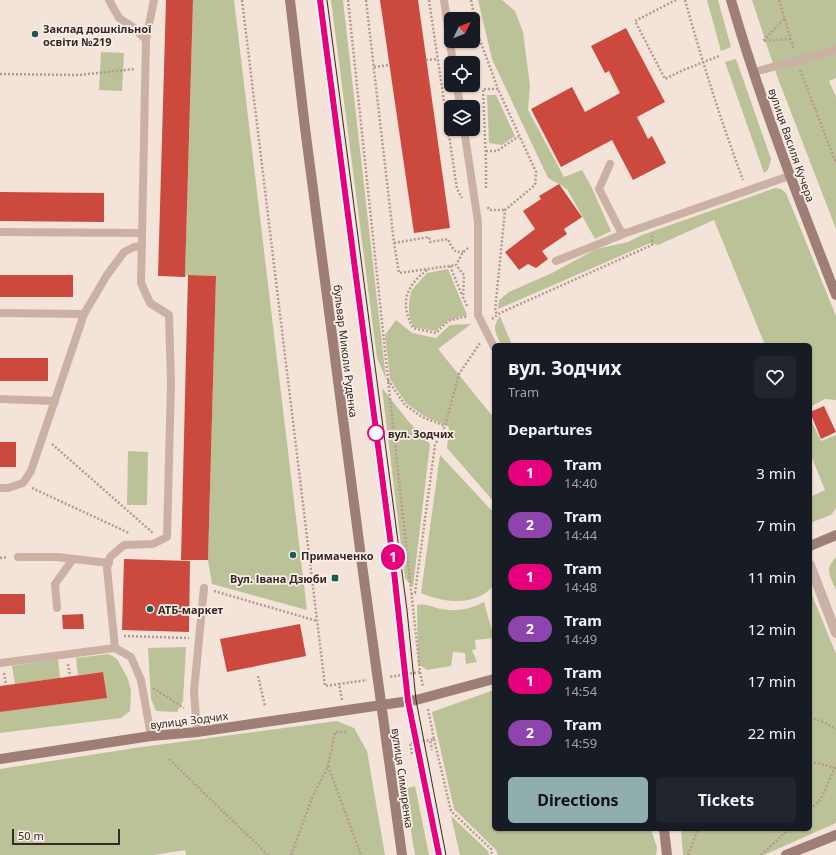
<!DOCTYPE html>
<meta charset="utf-8">
<style>
:root{--surface:#171b24;--page:#20242c;--text:#f1f3f6;--muted:#9ea1a6;--accent:#90aead}
body{margin:0;font-family:"Noto Sans",sans-serif;background:var(--page);color:var(--text);height:100vh;display:flex;flex-direction:column;font-size:15px;white-space:nowrap}
*{box-sizing:border-box;margin:0}
p{font-size:13px;color:var(--muted)}
.icon{flex:none;width:22px;height:22px;fill:none;stroke:currentColor;stroke-width:2;stroke-linecap:round;stroke-linejoin:round}
.map{position:relative;flex:1;overflow:hidden}
.side{position:absolute;left:492px;top:343px;width:320px;height:488px;display:flex;flex-direction:column;background:var(--surface);border-radius:6px;box-shadow:0 1px 3px #0004}
.side>*{flex:none}
.badge{padding:0 8px;border-radius:13px;font-size:14px;line-height:26px}
.needle{width:26px;rotate:47deg}
.tools{position:absolute;left:444px;top:12px;display:grid;gap:8px}
.tools a{display:grid;place-items:center;width:36px;height:36px;border-radius:6px;background:var(--surface);box-shadow:0 1px 3px #0004;font-size:20px}
.scale{position:absolute;left:12px;bottom:10px;width:108px;box-sizing:border-box;padding-left:4px;border:2px solid #362926;border-top:0;font-size:11px;line-height:14px;white-space:nowrap;color:#362926;-webkit-text-stroke:3px #faeee6;paint-order:stroke}
.map>.badge{position:absolute;translate:-50% -50%;box-shadow:0 0 0 2px #fff}
h2{padding:0 16px;font-size:15px;line-height:36px}
.round{display:grid;place-items:center;flex:none;width:42px;height:42px;border-radius:6px;background:var(--page)}
.headline{display:flex;align-items:center;justify-content:space-between;height:68px;padding:0 16px}
h1{font-size:19px;font-weight:700;line-height:30px}
.action{display:flex;gap:8px;margin-top:auto;padding:8px 16px}
.action a{flex:1;height:46px;border-radius:6px;background:var(--accent);color:#111;font-size:16px;font-weight:700;line-height:46px;text-align:center}
.action a+a{background:var(--page);color:var(--text)}
ul{padding:0;list-style:none}
li{display:flex;align-items:center;gap:12px;height:52px;padding:0 16px}
li div{flex:1}
li b{display:block;font-size:15px}
li em{font-style:normal}
li .badge{min-width:44px;font-weight:700;text-align:center}
.map>svg:first-child{display:block}
.green{fill:#bbc298}
.building{fill:#cc4a3d}
.lines{fill:none;stroke-linecap:round;stroke-linejoin:round}
.path{stroke:#b79a8f;stroke-width:2.5;stroke-dasharray:2 2;stroke-linecap:butt}
.lane{stroke:#cbb0a4;stroke-width:8}
.street{stroke:#cbb0a4;stroke-width:10}
.secondary{stroke:#9f7e76;stroke-width:10}
.tram{stroke:#362926;stroke-width:1}
.line-casing{stroke:#fff;stroke-width:9}
.line{stroke:#e6007e;stroke-width:6}
.poi-dot{fill:#1a5a54;stroke:#faeee6;stroke-width:1.5}
.stop-dot{fill:#fff;stroke:#e6007e;stroke-width:2}
.labels{text-anchor:middle;dominant-baseline:central;stroke-width:3.5;stroke-linejoin:round;paint-order:stroke}
.poi-label{font-size:11px;font-weight:bold;fill:#362926;stroke:#faeee6;text-anchor:start}
.street-label{font-size:11px;fill:#362926;stroke:#faeee6}
.stop-label{font-size:11px;font-weight:bold;fill:#362926;stroke:#faeee6;text-anchor:start}
</style>
<div class="map">
<svg width="836" height="855" viewBox="0 0 836 855">
<rect width="100%" height="100%" fill="#f3e3d9"/>
<path class="green" d="M193 0H234L307 610 212 584 208 560 216 276 188 275 185 277Z
M331 0H343L386 379 377 358Z
M478 0H502L515 11 523 32 530 86 528 110 564 177 582 170 591 186 611 231 595 239 567 189 548 178 492 59Z
M707 0H718L731 47 721 51Z
M752 0H836V78L829 81 836 97V229L777 76Z
M101 52 124 53 122 91 99 90Z
M736 59 771 159 768 170 764 173 725 62Z
M487 95H496L515 136 502 145 489 143Z
M775 188 781 189 786 193 836 316V400L825 399 810 407V345H765L714 220 658 245 650 243 498 309 499 300 509 292 552 273 596 249 628 242 642 235Z
M448 269 467 315 447 321 436 331 413 327 409 315V303L411 291 427 273Z
M500 316 512 345H501C496 333 491 328 500 316Z
M396 320 412 333 436 338 450 325 471 324 438 349 494 418V502L447 448 449 427 424 416 406 403 390 379 385 335Z
M382 388 409 422 430 444 413 587 405 578Z
M810 418 821 441 836 435V508L831 515 810 523V497L825 490 810 453Z
M128 451 148 452 147 505H127Z
M440 455 494 513V585C476 607 444 603 421 593Z
M836 557V590C830 576 824 570 836 557Z
M810 590 836 654V823L764 855H683L681 829H810Z
M484 602 494 638 475 640 476 649 472 650 477 662 466 664 465 653 453 652 451 666 427 670 418 664 417 605C426 603 432 607 441 609 456 612 471 609 484 602Z
M186 647 183 701 177 712 156 711 151 699 148 648Z
M109 654 117 659 128 679 131 691 130 711 121 718 0 733V712L106 698 103 672 78 675 76 658Z
M58 659 60 678 15 684 12 666Z
M494 690V829H651L657 848 656 855H498L496 850 454 809 432 712Z
M337 721 354 728 367 751 385 855H186L185 850 154 855H0V769L135 748Z
M415 786 429 855H415L404 789Z
M451 816 488 851 489 855H460Z"/>
<path class="building" d="M166 0H193L185 277 158 276Z
M380 0H418L450 228 414 233Z
M626 28 665 102 637 117 648 139 652 136 666 163 633 180 612 140 561 167 531 109 572 87 585 112 620 93 609 71 605 73 591 46Z
M559 184 582 217 564 229 567 234 542 251 548 259 536 268 528 264 519 270 505 252 535 229 523 211 541 199 539 196Z
M0 192 104 193V222L0 221Z
M0 275H73V297H0Z
M188 275 216 276 208 560H181Z
M0 358H48V381H0Z
M824 406 836 432 821 439 810 412Z
M0 442H16V467H0Z
M124 559 190 561 189 632 122 630Z
M0 594H25V614H0Z
M83 614 84 629H63L62 615Z
M300 624 306 656 227 672 220 639Z
M103 672 107 698 0 712V686Z"/>
<g class="lines">
<path class="path" d="M242 0 325 686 339 684
M348 0 389 389 420 672 389 677
M366 0 394 243 399 273 456 265
M429 0 457 189 462 198
M471 0 478 35 498 89
M676 0 635 21 665 79 681 71 719 56
M685 0C702 61 721 121 743 180
M779 0 794 50
M784 19 763 41 791 39
M426 60 438 59
M374 67 390 65
M800 70 836 163
M0 74 79 75 135 69
M486 151H497L519 136
M486 188V164L483 89H498L536 172 535 185 505 210 495 311 498 315
M488 207 489 210H505
M394 243 429 237 430 242 448 239 451 246 456 252H463
M450 266 462 295
M427 270C405 287 400 303 413 328L436 333 448 321 468 316
M467 306 463 297 464 275 456 265 463 252 468 248
M492 319 500 313 652 245V234
M388 380 405 405 422 417 445 426
M52 444 153 533
M32 488 129 533
M0 558 7 557
M214 591 317 621
M411 594 415 593 435 445 445 426 459 374 480 343
M124 636 189 638
M68 664 70 676
M420 672 423 687
M4 673 6 685
M258 676 265 706
M153 688 184 708
M342 700 339 684 367 680
M428 709 434 739 430 740 432 750
M810 717 823 722 836 729
M434 739 451 811 491 849 492 855
M412 754 410 743 430 740
M169 759 268 855
M810 763H818L835 768
M328 766 361 855
M810 809 821 799 836 765
M291 855 312 798 328 766 335 732H346
M688 855 698 829
M761 855 789 829"/>
<path class="lane" d="M109 0 119 18 133 27 146 40
M444 0 453 63
M754 72 836 50
M457 85 460 107
M464 129 478 222V315L494 347
M610 164 599 189 621 232 626 233 789 176
M0 232 142 233
M556 261 626 233
M0 313 84 314
M0 399 55 401
M0 488H8L23 483 31 471 84 314 107 275 124 252 134 247 142 246
M18 557H57L109 563
M57 608 55 584 73 559
M115 648 107 568 110 557 124 545 153 544 167 537 171 383 169 315 150 303 141 283 146 40 154 0
M0 663 115 648 131 657 141 680 151 736
M197 732 194 691 204 588"/>
<path class="street" d="M810 565 836 633"/>
<path class="secondary" d="M290 0 305 128 363 572 402 855
M731 0C760 100 798 198 836 295
M810 546 836 535
M0 759 151 736 197 732 416 700 494 679
M664 829 667 855
M786 855 836 835"/>
<path class="tram" d="M320 0 392 553 408 701 439 855
M327 0 407 610 416 700 446 855"/>
</g>
<g class="lines">
<defs>
<path id="line" d="M320 0 392 553 408 701 439 855"/>
</defs>
<use href="#line" class="line-casing"/>
<use href="#line" class="line"/>
</g>
<g class="poi-dot">
<circle cx="35" cy="34" r="4"/>
<circle cx="293" cy="555" r="4"/>
<rect x="331" y="574" width="8" height="8" rx="2"/>
<circle cx="150" cy="609" r="4"/>
</g>
<circle class="stop-dot" cx="376" cy="433" r="8"/>
<g class="labels">
<g class="poi-label">
<text x="43" y="28">Заклад дошкільної<tspan x="43" dy="13">освіти №219</tspan></text>
<text x="301" y="555">Примаченко</text>
<text x="327" y="578" text-anchor="end">Вул. Івана Дзюби</text>
<text x="158" y="609">АТБ-маркет</text>
</g>
<g class="street-label">
<text transform="translate(792 145) rotate(71)">вулиця Василя Кучера</text>
<text transform="translate(346 351) rotate(83)">бульвар Миколи Руденка</text>
<text transform="translate(189 720) rotate(-7)">вулиця Зодчих</text>
<text transform="translate(403 778) rotate(82)">вулиця Симиренка</text>
</g>
<g class="stop-label">
<text x="388" y="433">вул. Зодчих</text>
</g>
</g>
</svg>
<div class="tools">
<a><svg class="needle" viewBox="-14 -14 28 28"><path d="M0-13l5 13h-10z" fill="#e53935"/><path d="M0 13l5-13h-10z" fill="#9ea1a6"/></svg></a>
<a><svg class="icon" aria-label="locate" viewBox="0 0 24 24"><circle cx="12" cy="12" r="6"/><path d="M12 2v4M12 18v4M2 12h4M18 12h4"/></svg></a>
<a><svg class="icon" aria-label="layers" viewBox="0 0 24 24"><path d="M12 4l9 5-9 5-9-5zM3 14l9 5 9-5"/></svg></a>
</div>
<div class="scale">50 m</div>
<b class="badge" style="left:393px;top:557px;background:#e6007e;color:#fff">1</b>
<section class="side">
<div class="headline"><div><h1>вул. Зодчих</h1><p>Tram</p></div><a class="round"><svg class="icon" aria-label="heart" viewBox="0 0 24 24"><path d="M12 20l-8-8c-3-5 5-10 8-4 3-6 11-1 8 4z"/></svg></a></div>
<h2>Departures</h2>
<ul>
<li><span class="badge" style="background:#e6007e;color:#fff">1</span><div><b>Tram</b><p>14:40</p></div><em>3 min</em></li>
<li><span class="badge" style="background:#8e44ad;color:#fff">2</span><div><b>Tram</b><p>14:44</p></div><em>7 min</em></li>
<li><span class="badge" style="background:#e6007e;color:#fff">1</span><div><b>Tram</b><p>14:48</p></div><em>11 min</em></li>
<li><span class="badge" style="background:#8e44ad;color:#fff">2</span><div><b>Tram</b><p>14:49</p></div><em>12 min</em></li>
<li><span class="badge" style="background:#e6007e;color:#fff">1</span><div><b>Tram</b><p>14:54</p></div><em>17 min</em></li>
<li><span class="badge" style="background:#8e44ad;color:#fff">2</span><div><b>Tram</b><p>14:59</p></div><em>22 min</em></li>
</ul>
<div class="action"><a>Directions</a><a>Tickets</a></div>
</section>
</div>
